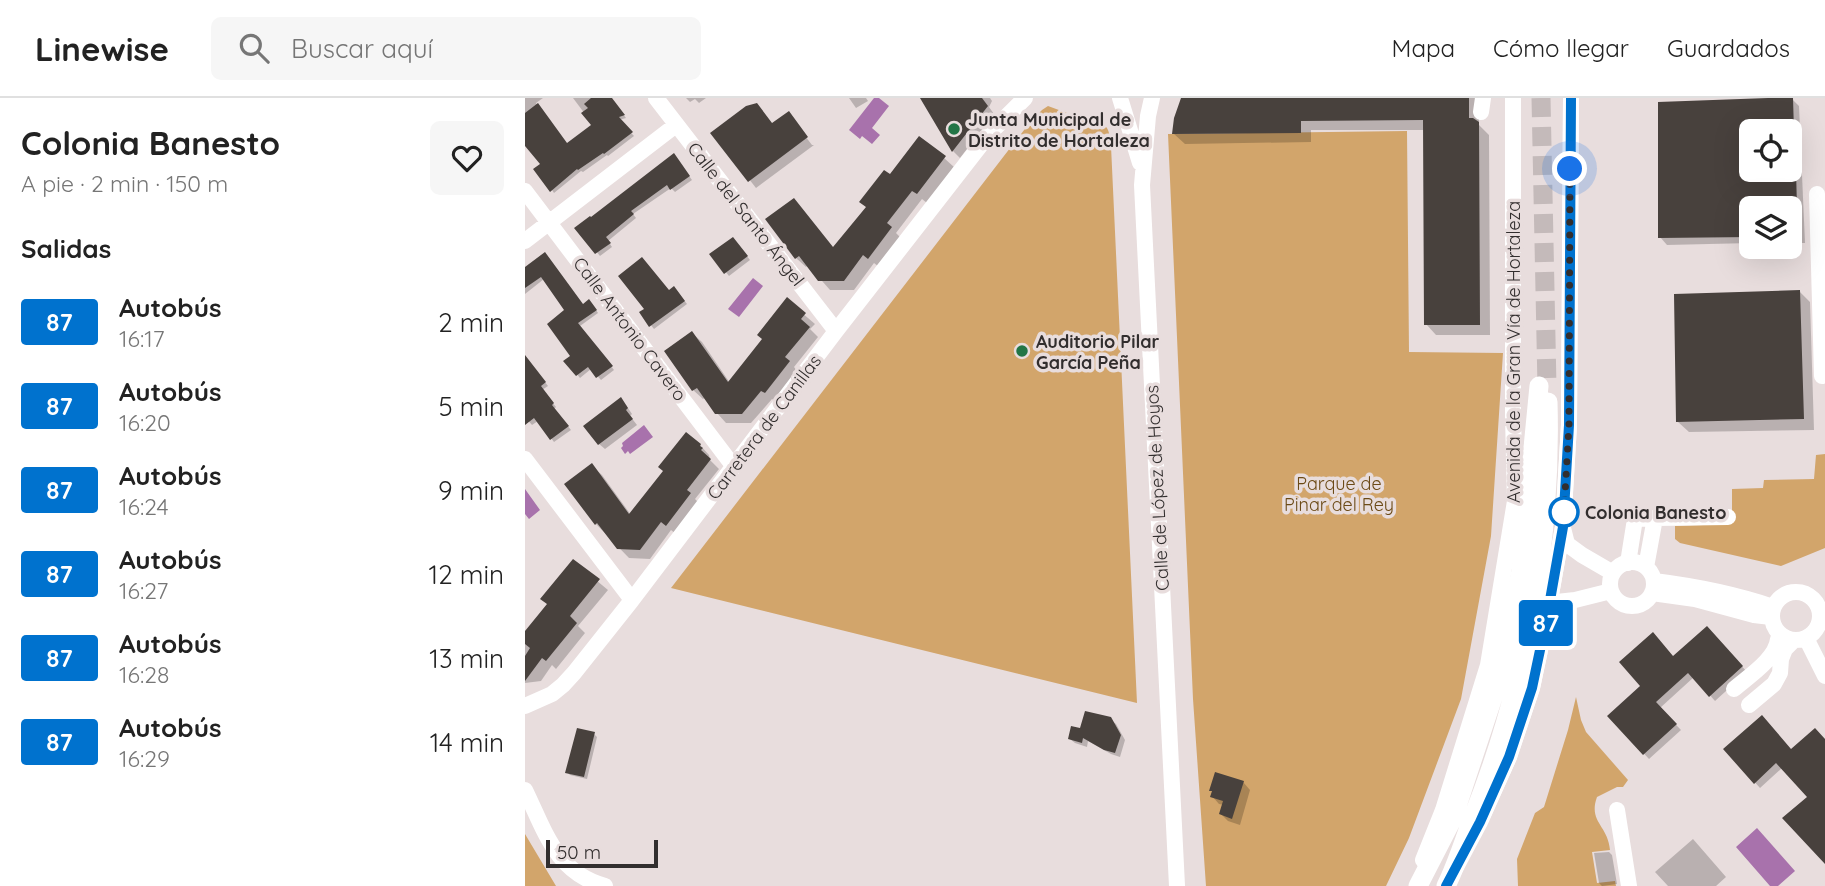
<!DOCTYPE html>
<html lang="es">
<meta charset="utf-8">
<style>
:root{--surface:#fff;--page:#f6f6f6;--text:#222;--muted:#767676;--line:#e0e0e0}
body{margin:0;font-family:Quicksand,sans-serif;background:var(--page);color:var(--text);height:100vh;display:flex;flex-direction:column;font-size:26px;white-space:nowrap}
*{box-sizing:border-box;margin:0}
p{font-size:23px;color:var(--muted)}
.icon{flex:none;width:38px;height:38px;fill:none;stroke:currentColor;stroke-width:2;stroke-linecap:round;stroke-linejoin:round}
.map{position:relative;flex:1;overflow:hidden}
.panel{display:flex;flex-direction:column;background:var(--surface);width:525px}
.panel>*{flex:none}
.badge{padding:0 14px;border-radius:5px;font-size:24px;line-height:46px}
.controls{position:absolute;left:1214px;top:21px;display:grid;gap:14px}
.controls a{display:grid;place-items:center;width:63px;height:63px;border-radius:10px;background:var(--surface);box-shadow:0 7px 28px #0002;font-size:35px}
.scale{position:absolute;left:21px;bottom:18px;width:112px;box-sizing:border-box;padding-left:7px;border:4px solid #322e2e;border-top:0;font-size:19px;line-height:24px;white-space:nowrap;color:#322e2e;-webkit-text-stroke:5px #e8dddd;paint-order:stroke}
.you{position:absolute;width:35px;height:35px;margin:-18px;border:5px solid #fff;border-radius:50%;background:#1a73e8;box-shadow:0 0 0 10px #1a73e833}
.map>.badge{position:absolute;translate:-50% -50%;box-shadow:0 0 0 4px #fff}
h2{padding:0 21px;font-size:26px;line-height:63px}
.round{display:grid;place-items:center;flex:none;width:74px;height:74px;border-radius:10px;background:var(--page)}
.summary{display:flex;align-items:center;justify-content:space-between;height:119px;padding:0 21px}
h1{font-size:33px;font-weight:800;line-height:52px}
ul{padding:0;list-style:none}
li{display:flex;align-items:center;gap:21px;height:84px;padding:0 21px}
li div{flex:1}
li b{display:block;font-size:26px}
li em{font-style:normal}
li .badge{min-width:77px;font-weight:700;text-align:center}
header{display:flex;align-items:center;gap:42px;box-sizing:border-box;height:98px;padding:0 35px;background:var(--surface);border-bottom:2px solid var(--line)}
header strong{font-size:33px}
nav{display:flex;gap:38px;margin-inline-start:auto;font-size:24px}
.search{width:490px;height:63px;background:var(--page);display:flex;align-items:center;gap:18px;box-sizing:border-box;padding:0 24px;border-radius:10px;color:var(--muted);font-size:26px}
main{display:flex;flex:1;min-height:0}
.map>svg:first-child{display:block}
.green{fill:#d2a56b}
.water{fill:#a872ac}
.shadow{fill:#0003;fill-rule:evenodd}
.building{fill:#48413d}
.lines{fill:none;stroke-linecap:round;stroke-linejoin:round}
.major-tunnel{stroke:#c4baba;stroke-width:19;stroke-dasharray:19 10;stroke-linecap:butt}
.minor{stroke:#fff;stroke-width:16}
.major{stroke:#fff;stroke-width:19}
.line-casing{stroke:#fff;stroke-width:16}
.line{stroke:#0072ce;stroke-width:10}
.walk{stroke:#322e2e;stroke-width:7;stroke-dasharray:0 12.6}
.poi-dot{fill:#227546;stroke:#e8dddd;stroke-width:2.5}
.stop-dot{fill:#fff;stroke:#0072ce;stroke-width:3.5}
.labels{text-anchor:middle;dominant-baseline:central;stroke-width:7;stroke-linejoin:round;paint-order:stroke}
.poi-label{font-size:18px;font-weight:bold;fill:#322e2e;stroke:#e8dddd;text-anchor:start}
.street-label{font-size:18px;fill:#322e2e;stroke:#e8dddd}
.park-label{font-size:18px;fill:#6c4a16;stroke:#e8dddd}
.stop-label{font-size:18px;font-weight:bold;fill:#322e2e;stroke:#e8dddd;text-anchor:start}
</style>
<header>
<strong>Linewise</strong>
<div class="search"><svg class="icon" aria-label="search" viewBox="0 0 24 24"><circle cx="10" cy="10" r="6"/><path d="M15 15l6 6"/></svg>Buscar aquí</div>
<nav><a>Mapa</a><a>Cómo llegar</a><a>Guardados</a></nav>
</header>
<main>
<section class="panel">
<div class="summary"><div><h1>Colonia Banesto</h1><p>A pie · 2 min · 150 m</p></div><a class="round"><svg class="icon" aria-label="heart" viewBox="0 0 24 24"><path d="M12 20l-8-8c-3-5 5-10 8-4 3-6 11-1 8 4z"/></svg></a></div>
<h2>Salidas</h2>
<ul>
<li><span class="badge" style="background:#0072ce;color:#fff">87</span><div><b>Autobús</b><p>16:17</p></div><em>2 min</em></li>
<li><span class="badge" style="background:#0072ce;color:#fff">87</span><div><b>Autobús</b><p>16:20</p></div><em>5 min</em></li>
<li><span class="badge" style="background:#0072ce;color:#fff">87</span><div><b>Autobús</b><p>16:24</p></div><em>9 min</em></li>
<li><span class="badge" style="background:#0072ce;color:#fff">87</span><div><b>Autobús</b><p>16:27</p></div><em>12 min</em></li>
<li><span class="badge" style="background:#0072ce;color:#fff">87</span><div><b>Autobús</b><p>16:28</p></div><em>13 min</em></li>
<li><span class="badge" style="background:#0072ce;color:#fff">87</span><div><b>Autobús</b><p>16:29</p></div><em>14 min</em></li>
</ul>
</section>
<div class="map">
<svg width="1300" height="788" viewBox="0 0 1300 788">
<rect width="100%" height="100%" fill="#e8dddd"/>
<path class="green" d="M523 8 569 25 570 23C585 27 584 34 586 48L612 605 146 490 506 23 517 12Z
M882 33 884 254 978 255 966 438 936 601 884 740 861 788H681L668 601 643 36Z
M1300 356V450L1256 468 1155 445 1150 441V428L1207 426V391L1238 390 1239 382 1289 381 1291 357Z
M1051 599 1056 622 1061 634 1103 682 1098 689H1092L1072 699C1063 724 1083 727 1085 752L1067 754 1072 785 1090 783 1091 788H993L992 761 1010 715 1019 709 1043 632Z
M0 736 31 788H0Z"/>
<path class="water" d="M349 0H354L364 8 347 30 355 37 347 46 337 38 335 41 324 32Z
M228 180 238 188 214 219 203 211Z
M119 327 128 339 105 356 103 353 100 356 96 350 98 348 97 345Z
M0 391 15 412 4 421 0 416Z
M1232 730 1270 773 1253 788H1245L1211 749Z"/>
<path class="shadow" d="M0 0H18L11 5 42 47 69 28 48 0H86L101 20 94 22 109 38 83 58 82 57 58 74 56 73 29 95 27 92 17 67 0 45Z
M161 0H181L174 5 170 1 165 4Z
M324 0H341L343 3 331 10Z
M397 0H465L467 3 464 9 469 16 435 60 428 53Z
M659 0H954V27L964 37 965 237H911L901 226 900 32H786V44L660 46 649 36Z
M1267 1 1274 8 1280 145H1265V110H1227V145L1142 147 1135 139V6ZM1227 33H1265V72H1227Z
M267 21 287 47H289L231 90 188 35 248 27Z
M419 60 429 69 402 105 397 101 371 135 376 140 354 169 349 165 329 192H305L283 167 281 169 271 160 242 122 309 151 365 79Z
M152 61 167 82 150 94 146 90 108 116 111 120 83 143 87 149 75 158 52 130Z
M211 144 225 162 204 178 187 157Z
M20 156 58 208 67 206 73 215 55 228 89 272 76 282 66 271 55 280 41 263 47 258 42 212 19 181 0 196V172Z
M152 193 162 206 129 231 116 215 144 194Z
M1274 193 1285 204 1289 332 1164 334 1153 324Z
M262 202 290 226 285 231 293 239 269 269 273 274 250 303 247 301 226 325H201L192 315 181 299 178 301 168 292 167 235 177 244 205 285 239 241Z
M0 258 23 288 17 292 31 309 29 311 46 332 29 344 13 323 7 327 0 319Z
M101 307 107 316 105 318 112 327 80 351 74 346Z
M175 347 184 357 185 362 194 371 170 401 175 406 151 436 146 432 125 461 104 460 71 426 67 368 77 377 106 417Z
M48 463 83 492 53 528 60 535 31 571 27 567 16 583 0 585V536L24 507Z
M1187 535 1222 574 1190 603 1169 579 1135 610 1156 632 1124 661 1084 618 1148 560Z
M585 621 591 626 600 642 595 659 586 656 563 643 562 649 550 645 545 641 556 632Z
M69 636 72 639 62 681 45 677 42 674Z
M1300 643V764L1284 699 1257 670 1235 690 1200 651 1267 653Z
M718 684 725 692 715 727 703 723 696 716 699 707 694 706 687 698Z
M1168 741 1201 779 1191 788H1143L1130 774Z
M1084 754 1087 757 1092 786 1077 788 1074 785 1069 755Z"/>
<path class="building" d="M66 0H87L100 17 94 19 108 34 79 56 78 55 53 72 52 71 25 94 8 71 15 66 0 48V15L13 5 42 45 66 27 56 15 63 10 59 6Z
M395 0H457L463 8 427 54Z
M656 0H944V20H948L954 24 955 227H899L898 22 776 23V35L647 36 649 20Z
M1243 0H1268L1269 33H1227V72H1271L1272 110H1227V139L1133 140V4Z
M232 5 247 25 264 13 283 39 223 84 185 35 221 8Z
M394 38 421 58 392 96 387 93 362 125 367 129 343 161 338 157 319 183H293L274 158 270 161 240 121 269 100 308 149 341 109 334 104 359 72 365 76Z
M149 55 165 78 145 92 142 87 106 113 109 116 81 139 86 145 70 156 49 130 65 118 66 119Z
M208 139 223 158 199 176 184 156Z
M20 154 58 206 64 201 72 212 53 225 88 268 71 280 63 269 51 278 38 263 45 258 22 226 39 212 16 179 0 190V169Z
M117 159 144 192 149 188 160 203 124 229 114 214 119 211 93 178Z
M1275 192 1279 321 1151 324 1149 196Z
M262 199 281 215 276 221 285 229 260 259 265 263 240 295 236 293 217 316H190L172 290 167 293 139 253 167 233 203 284 237 241 232 237Z
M0 257 21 284 16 288 29 305 27 307 44 328 25 342 9 320 0 327Z
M96 299 103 310 101 312 108 321 73 347 58 328Z
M161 334 176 346 175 348 178 350 176 352 186 361 162 392 166 395 141 428 136 424 115 452 92 451 72 425 70 427 39 386 67 365 104 416 138 373 133 369Z
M48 461 75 481 45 518 52 525 21 563 17 560 0 583V558L5 550 0 546V533L22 506 15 501Z
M1182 528 1218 568 1184 599 1163 575 1131 604 1152 626 1118 657 1082 618 1115 588 1094 564 1128 534 1148 558Z
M560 613 586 619 596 637 590 655 579 652 558 640 557 645 543 641 546 628 555 630Z
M1237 617 1266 651 1290 630 1300 641V766L1257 720 1282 699 1251 665 1229 686 1198 651Z
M52 630 70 634 59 679 40 675Z
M690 674 719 683 707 721 694 716 698 703 685 699 687 693H684Z"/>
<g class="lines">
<path class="major-tunnel" d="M1016 0 1022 289"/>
<path class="minor" d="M131 0 311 233
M595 0 615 65
M627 0 623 18 617 87 652 788
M956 14 958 0
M0 93 209 369
M1292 96 1297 278
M0 143 151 27
M0 361 107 502
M1130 420 1203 419
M1038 430 1042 446 1057 457 1088 475
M1085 486a22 22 0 1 1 44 0a22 22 0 1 1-44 0Z
M1103 465 1110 421 1130 420 1121 469
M1129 483C1169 488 1210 496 1248 509
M1247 518a24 24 0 1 1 48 0a24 24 0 1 1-48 0Z
M1127 495 1170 501 1229 517 1246 519
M1024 517 1032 504 1050 502 1086 493
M1281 540 1300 578
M1209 591C1224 578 1251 561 1253 541
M1224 607 1249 586 1255 575 1256 561 1260 551 1268 543
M0 608 27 596 38 587 49 575 107 502 311 233 465 35 500 0
M0 692C20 733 31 775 80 788
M1092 712 1104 788
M956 721 984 659 1007 590 1022 519 1038 429 1044 327 1046 0
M898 762 918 712 963 567 990 403 988 318V0"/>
<path class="major" d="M893 788 928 720 975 578 996 473 1014 288
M921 788C932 766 939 742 948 719 1000 587 1027 446 1023 304"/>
</g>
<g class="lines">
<defs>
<path id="line" d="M921 788 955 724 984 659 1007 590 1022 519 1038 429 1044 327 1046 0"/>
</defs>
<use href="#line" class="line-casing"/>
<use href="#line" class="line"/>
<path class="walk" d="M1039 414 1044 327 1045 71"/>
</g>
<g class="poi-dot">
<circle cx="429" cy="31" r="7"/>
<circle cx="497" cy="253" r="7"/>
</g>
<circle class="stop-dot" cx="1039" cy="414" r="14"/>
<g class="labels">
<g class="poi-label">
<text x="443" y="21">Junta Municipal de<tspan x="443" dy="21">Distrito de Hortaleza</tspan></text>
<text x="511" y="243">Auditorio Pilar<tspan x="511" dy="21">García Peña</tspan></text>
</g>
<g class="street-label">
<text transform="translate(221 116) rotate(52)">Calle del Santo Ángel</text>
<text transform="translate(105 231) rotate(53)">Calle Antonio Cavero</text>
<text transform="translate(988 254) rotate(-90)">Avenida de la Gran Vía de Hortaleza</text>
<text transform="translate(239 329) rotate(-53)">Carretera de Canillas</text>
<text transform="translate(632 390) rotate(-93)">Calle de López de Hoyos</text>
</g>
<g class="park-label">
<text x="814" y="385">Parque de<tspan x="814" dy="21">Pinar del Rey</tspan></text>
</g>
<g class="stop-label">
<text x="1060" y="414">Colonia Banesto</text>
</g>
</g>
</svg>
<div class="controls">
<a><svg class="icon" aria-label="locate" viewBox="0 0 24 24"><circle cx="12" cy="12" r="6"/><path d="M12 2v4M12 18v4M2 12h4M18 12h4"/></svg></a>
<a><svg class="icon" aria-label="layers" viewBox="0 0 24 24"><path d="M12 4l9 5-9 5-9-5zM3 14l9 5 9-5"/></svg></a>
</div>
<div class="scale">50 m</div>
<div class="you" style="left:1045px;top:71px"></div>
<b class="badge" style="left:1021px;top:525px;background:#0072ce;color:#fff">87</b>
</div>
</main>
